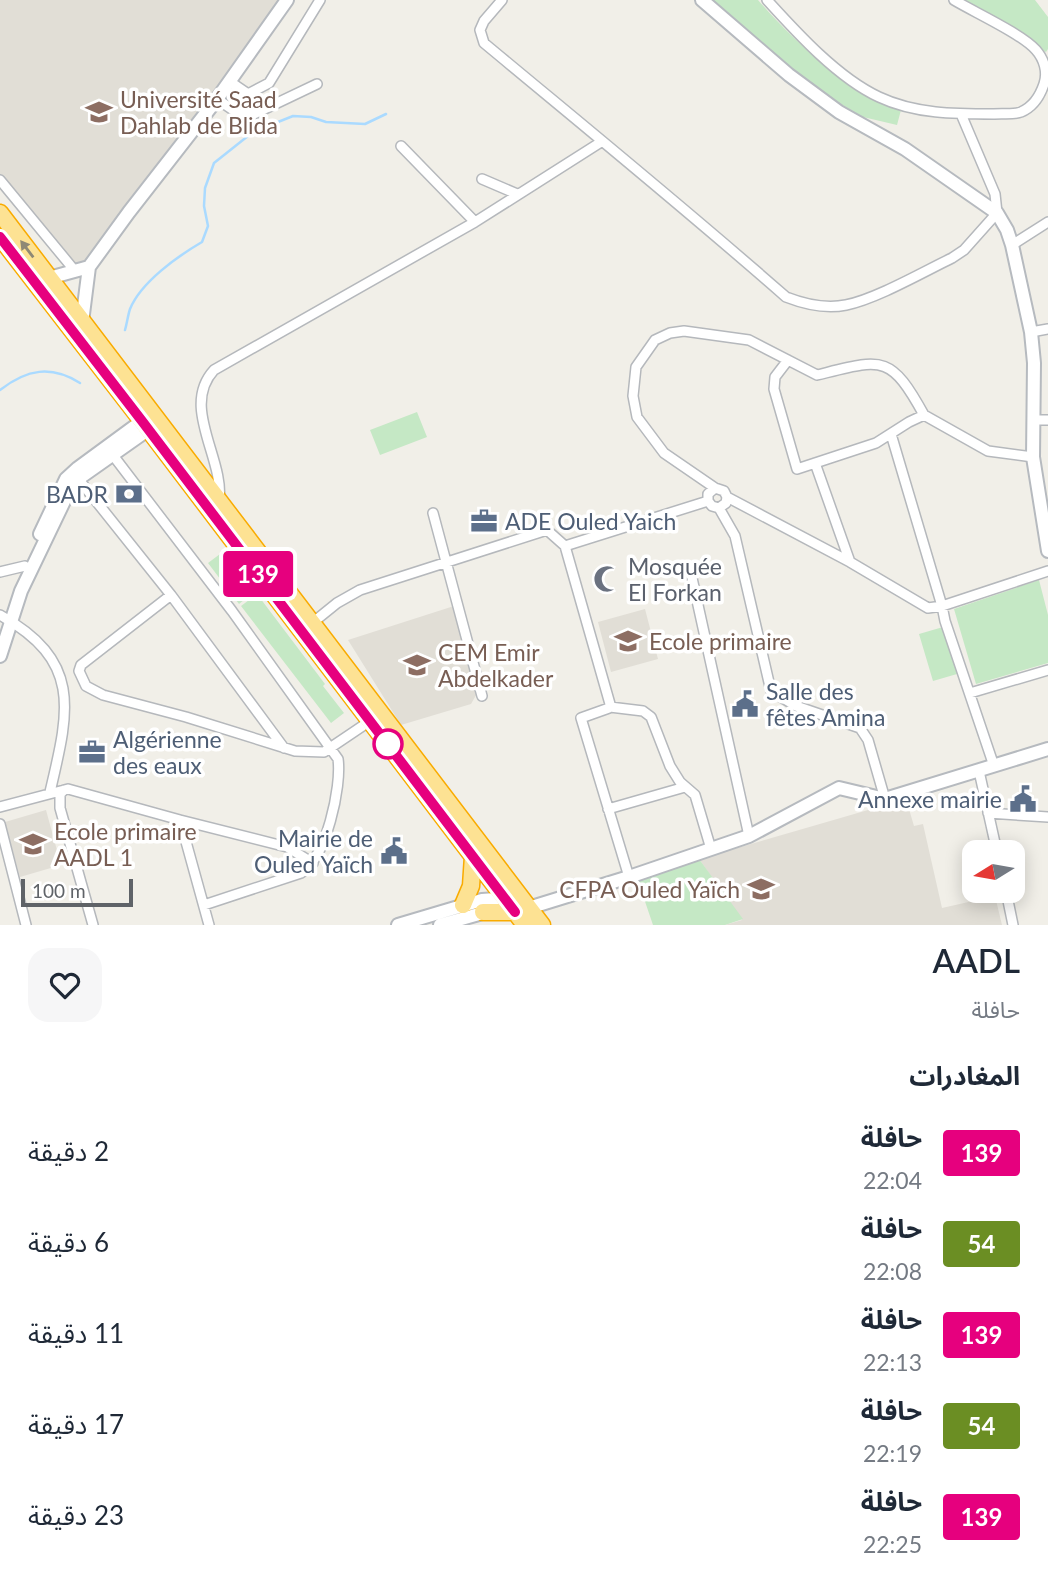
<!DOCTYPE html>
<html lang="ar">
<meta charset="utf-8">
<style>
:root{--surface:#fff;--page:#f6f6f7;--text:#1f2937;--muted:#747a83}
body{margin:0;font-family:Lato,"Noto Sans Arabic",sans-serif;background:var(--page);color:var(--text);direction:rtl;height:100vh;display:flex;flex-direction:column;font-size:26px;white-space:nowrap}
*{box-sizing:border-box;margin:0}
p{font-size:23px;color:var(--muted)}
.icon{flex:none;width:38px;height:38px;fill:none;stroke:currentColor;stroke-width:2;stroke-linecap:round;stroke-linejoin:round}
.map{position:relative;height:925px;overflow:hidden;direction:ltr}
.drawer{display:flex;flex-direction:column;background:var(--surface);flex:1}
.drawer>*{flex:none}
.badge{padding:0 14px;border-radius:5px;font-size:24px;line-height:46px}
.needle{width:46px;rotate:259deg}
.fabs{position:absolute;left:962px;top:840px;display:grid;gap:14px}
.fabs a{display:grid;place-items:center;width:63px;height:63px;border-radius:14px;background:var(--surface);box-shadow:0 4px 18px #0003;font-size:35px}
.scale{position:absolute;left:21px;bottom:18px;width:112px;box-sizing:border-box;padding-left:7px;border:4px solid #5f6368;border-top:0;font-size:19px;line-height:24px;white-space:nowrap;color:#5f6368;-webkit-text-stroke:5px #fff;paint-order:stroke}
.map>.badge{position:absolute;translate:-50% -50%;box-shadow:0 0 0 4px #fff}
h2{padding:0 28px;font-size:26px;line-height:63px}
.round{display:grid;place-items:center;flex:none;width:74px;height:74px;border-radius:21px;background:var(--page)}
.overview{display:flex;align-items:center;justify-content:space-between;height:119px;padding:0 28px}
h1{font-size:33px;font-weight:600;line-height:52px}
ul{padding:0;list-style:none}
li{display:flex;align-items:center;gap:21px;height:91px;padding:0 28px}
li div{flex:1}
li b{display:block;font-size:26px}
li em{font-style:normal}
li .badge{min-width:77px;font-weight:700;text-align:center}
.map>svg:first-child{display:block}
.education{fill:#e1ded6}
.green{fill:#c5e8c5}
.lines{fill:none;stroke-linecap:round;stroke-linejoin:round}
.stream{stroke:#aadaff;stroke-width:2.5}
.street-casing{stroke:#b5b8bc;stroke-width:12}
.secondary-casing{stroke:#b6babf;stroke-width:16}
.highway-casing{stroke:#f9ab00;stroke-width:19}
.street{stroke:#fff;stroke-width:9}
.secondary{stroke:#fff;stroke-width:12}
.highway{stroke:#fde293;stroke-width:16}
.oneway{fill:#8e8975}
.line-casing{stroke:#fff;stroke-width:16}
.line{stroke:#e6007e;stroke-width:10}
.stop-dot{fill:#fff;stroke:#e6007e;stroke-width:3.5}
.labels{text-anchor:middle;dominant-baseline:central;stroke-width:7;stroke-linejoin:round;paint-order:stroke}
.education-label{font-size:23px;fill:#785e54;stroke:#fff;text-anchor:start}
.service-label{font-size:23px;fill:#4e5e75;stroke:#fff;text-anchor:end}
.worship-label{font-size:23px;fill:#5b616d;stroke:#fff;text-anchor:start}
</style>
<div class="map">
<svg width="1048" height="925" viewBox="0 0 1048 925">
<rect width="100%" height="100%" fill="#f1efe8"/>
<path class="education" d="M0 0H286L89 267 75 271 0 180Z
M454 606 479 690 471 704 401 725 348 640Z
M645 609 658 659 611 672 598 622Z
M906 799 914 826 923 824 942 908 995 896 1002 925H725L742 920 699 859Z
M46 810 61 865 20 877 5 822Z"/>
<path class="green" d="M710 0H758C798 46 845 87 901 110L897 125 863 117 815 89 772 58Z
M962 0H1035L1048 17V49L1046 52Z
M417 412 427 437 380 455 370 430Z
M224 551 255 591 239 604 208 563Z
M1039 580 1048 615V663L976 684 954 609Z
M257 594 325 684 323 686 344 713 331 723 241 606Z
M943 627 957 674 933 681 919 634Z
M699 859 743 919 725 925H653L637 878Z"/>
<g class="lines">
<path class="stream" d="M125 330C127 323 128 315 130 309 141 282 178 256 202 242L208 226 204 206 205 188 214 163 253 132 293 116 311 117 326 122 365 124 386 114
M0 390C27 369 51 365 80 383"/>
<defs>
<path id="street" d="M502 0 484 21 480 30 484 43C585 127 687 210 786 297 804 304 826 309 846 305 876 299 923 272 952 258L964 250 997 213 995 194 961 114
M767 0C797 33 838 78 879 97 915 114 955 114 994 114 1003 113 1013 115 1021 112 1033 107 1040 96 1044 84 1048 72 1044 59 1036 50 1022 34 974 12 954 0
M229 81 248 94 269 83 320 0
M217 99 239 114 252 115 317 84
M401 146 475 222
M482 179 517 194
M0 180 75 271
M1012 245 1048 222
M1031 332 1048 329
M788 360 775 377 774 389 797 469 876 443 909 422 924 415 988 451 1033 457
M1033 420H1048
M891 434 942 606 1048 571
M112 454 232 611 338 759C342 786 326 859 301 873L204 905
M815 463 850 562
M76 476 171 595 284 748
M715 488 664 453 637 417 633 396 636 367 655 340 670 333 684 331 749 340 817 375C882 359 890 353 924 415
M727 497 850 562 928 608 942 606 945 621 994 766
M219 501C225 459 180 407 214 370L475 222 601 142
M719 508 726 503 727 497 724 491 715 488 708 494V501L712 506 719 508 735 536 771 691 796 706 860 728 868 740 885 799
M433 513 482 696
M565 546 708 501
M0 572 25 566
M692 578 749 836
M171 595 81 665 79 671 86 686 103 695 186 717 295 751 324 752 370 721
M0 615C83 661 69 711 50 792
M311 624 337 603 360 590 547 530 565 546 610 704 609 708 581 718 629 877
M970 693 1048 670
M610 707 643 711 651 717 670 766 680 782 695 795 711 849
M979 771 997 852
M64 790 60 794V808L93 925
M0 807 68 789 180 820 209 925
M608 809 685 787
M988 813 1048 817
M180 820 287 847 313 863
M0 824 26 925
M1006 891 1013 925"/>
<path id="secondary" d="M702 0 789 75 839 112 905 149 997 213 1007 230 1012 245 1031 332 1034 363 1033 457 1048 551
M49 278 89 267
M82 322 89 267 129 212 217 99 287 0
M40 534 66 479 78 468 142 421
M0 656 21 591 68 493 78 479 149 429
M522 910 629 877 749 836 839 788 885 799 1048 749
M398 925 482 900 511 898
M440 925 479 914 483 912 485 905"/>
<path id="highway" d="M0 213 542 925
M0 237 142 421 525 925
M463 905 471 886 473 856
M483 912H515"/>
</defs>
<use href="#street" class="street-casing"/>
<use href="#secondary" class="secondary-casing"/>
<use href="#highway" class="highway-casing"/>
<use href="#street" class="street"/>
<use href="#secondary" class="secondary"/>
<use href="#highway" class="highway"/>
</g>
<defs><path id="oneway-solid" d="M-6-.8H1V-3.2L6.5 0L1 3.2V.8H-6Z" transform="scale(1.75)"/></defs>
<use class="oneway" href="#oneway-solid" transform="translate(27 249) rotate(-127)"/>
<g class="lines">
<defs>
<path id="line" d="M0 237 142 421 515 912"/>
</defs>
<use href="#line" class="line-casing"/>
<use href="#line" class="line"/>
</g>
<defs>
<symbol id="university-bare" viewBox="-9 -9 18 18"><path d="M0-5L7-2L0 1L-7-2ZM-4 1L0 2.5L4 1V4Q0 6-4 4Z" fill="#8d6e63" stroke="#fff" stroke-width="2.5" paint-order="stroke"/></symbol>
<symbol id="bank-bare" viewBox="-9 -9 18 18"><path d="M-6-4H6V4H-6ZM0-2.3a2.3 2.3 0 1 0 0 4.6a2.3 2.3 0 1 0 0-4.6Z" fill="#5c6f8a" stroke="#fff" stroke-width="2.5" paint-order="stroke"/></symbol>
<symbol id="office-bare" viewBox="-9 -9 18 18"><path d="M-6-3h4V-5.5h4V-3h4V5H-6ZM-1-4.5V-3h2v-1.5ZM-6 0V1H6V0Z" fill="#5c6f8a" stroke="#fff" stroke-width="2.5" paint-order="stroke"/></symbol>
<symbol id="mosque-bare" viewBox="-9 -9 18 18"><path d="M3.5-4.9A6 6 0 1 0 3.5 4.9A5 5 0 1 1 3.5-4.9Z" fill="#6b7280" stroke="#fff" stroke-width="2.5" paint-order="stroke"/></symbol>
<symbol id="school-bare" viewBox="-9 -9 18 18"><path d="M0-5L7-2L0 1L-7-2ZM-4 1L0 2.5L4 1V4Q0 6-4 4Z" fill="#8d6e63" stroke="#fff" stroke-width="2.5" paint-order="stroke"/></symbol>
<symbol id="civic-bare" viewBox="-9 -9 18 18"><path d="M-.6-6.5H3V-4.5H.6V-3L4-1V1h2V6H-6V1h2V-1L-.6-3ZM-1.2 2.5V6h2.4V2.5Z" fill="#5c6f8a" stroke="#fff" stroke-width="2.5" paint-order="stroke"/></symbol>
</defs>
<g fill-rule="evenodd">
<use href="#university-bare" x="80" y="93" width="38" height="38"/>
<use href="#bank-bare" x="110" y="475" width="38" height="38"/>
<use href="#office-bare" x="465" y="502" width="38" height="38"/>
<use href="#mosque-bare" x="588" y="560" width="38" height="38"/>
<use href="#school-bare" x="609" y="622" width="38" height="38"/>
<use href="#school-bare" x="398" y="646" width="38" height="38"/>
<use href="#civic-bare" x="726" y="685" width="38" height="38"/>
<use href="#office-bare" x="73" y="733" width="38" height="38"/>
<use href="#civic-bare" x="1004" y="780" width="38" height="38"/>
<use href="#school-bare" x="14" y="825" width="38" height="38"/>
<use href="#civic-bare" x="375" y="832" width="38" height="38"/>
<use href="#university-bare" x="742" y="870" width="38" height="38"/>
</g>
<circle class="stop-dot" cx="388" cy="744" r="14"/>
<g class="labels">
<g class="education-label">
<text x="120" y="99">Université Saad<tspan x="120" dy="26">Dahlab de Blida</tspan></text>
<text x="649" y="641">Ecole primaire</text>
<text x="438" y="652">CEM Emir<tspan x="438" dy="26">Abdelkader</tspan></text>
<text x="54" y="831">Ecole primaire<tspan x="54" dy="26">AADL 1</tspan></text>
<text x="740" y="889" text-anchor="end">CFPA Ouled Yaïch</text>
</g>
<g class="service-label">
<text x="108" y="494">BADR</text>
<text x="505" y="521" text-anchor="start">ADE Ouled Yaich</text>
<text x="766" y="691" text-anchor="start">Salle des<tspan x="766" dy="26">fêtes Amina</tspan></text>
<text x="113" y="739" text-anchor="start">Algérienne<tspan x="113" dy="26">des eaux</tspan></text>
<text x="1002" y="799">Annexe mairie</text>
<text x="373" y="838">Mairie de<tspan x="373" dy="26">Ouled Yaïch</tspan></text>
</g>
<g class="worship-label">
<text x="628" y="566">Mosquée<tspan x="628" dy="26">El Forkan</tspan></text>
</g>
</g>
</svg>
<div class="fabs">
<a><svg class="needle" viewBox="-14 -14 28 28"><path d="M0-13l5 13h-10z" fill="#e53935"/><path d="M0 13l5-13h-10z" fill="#747a83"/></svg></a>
</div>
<div class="scale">100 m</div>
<b class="badge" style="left:258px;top:574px;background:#e6007e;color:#fff">139</b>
</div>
<section class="drawer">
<div class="overview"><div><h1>AADL</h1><p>حافلة</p></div><a class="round"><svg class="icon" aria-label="heart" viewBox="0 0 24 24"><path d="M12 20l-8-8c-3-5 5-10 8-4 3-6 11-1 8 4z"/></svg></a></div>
<h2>المغادرات</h2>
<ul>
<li><span class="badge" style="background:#e6007e;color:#fff">139</span><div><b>حافلة</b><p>22:04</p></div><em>2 دقيقة</em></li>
<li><span class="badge" style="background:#6b8e23;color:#fff">54</span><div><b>حافلة</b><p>22:08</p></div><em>6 دقيقة</em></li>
<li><span class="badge" style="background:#e6007e;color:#fff">139</span><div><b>حافلة</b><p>22:13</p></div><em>11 دقيقة</em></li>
<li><span class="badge" style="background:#6b8e23;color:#fff">54</span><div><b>حافلة</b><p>22:19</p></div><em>17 دقيقة</em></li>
<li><span class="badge" style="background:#e6007e;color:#fff">139</span><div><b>حافلة</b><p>22:25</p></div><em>23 دقيقة</em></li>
</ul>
</section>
